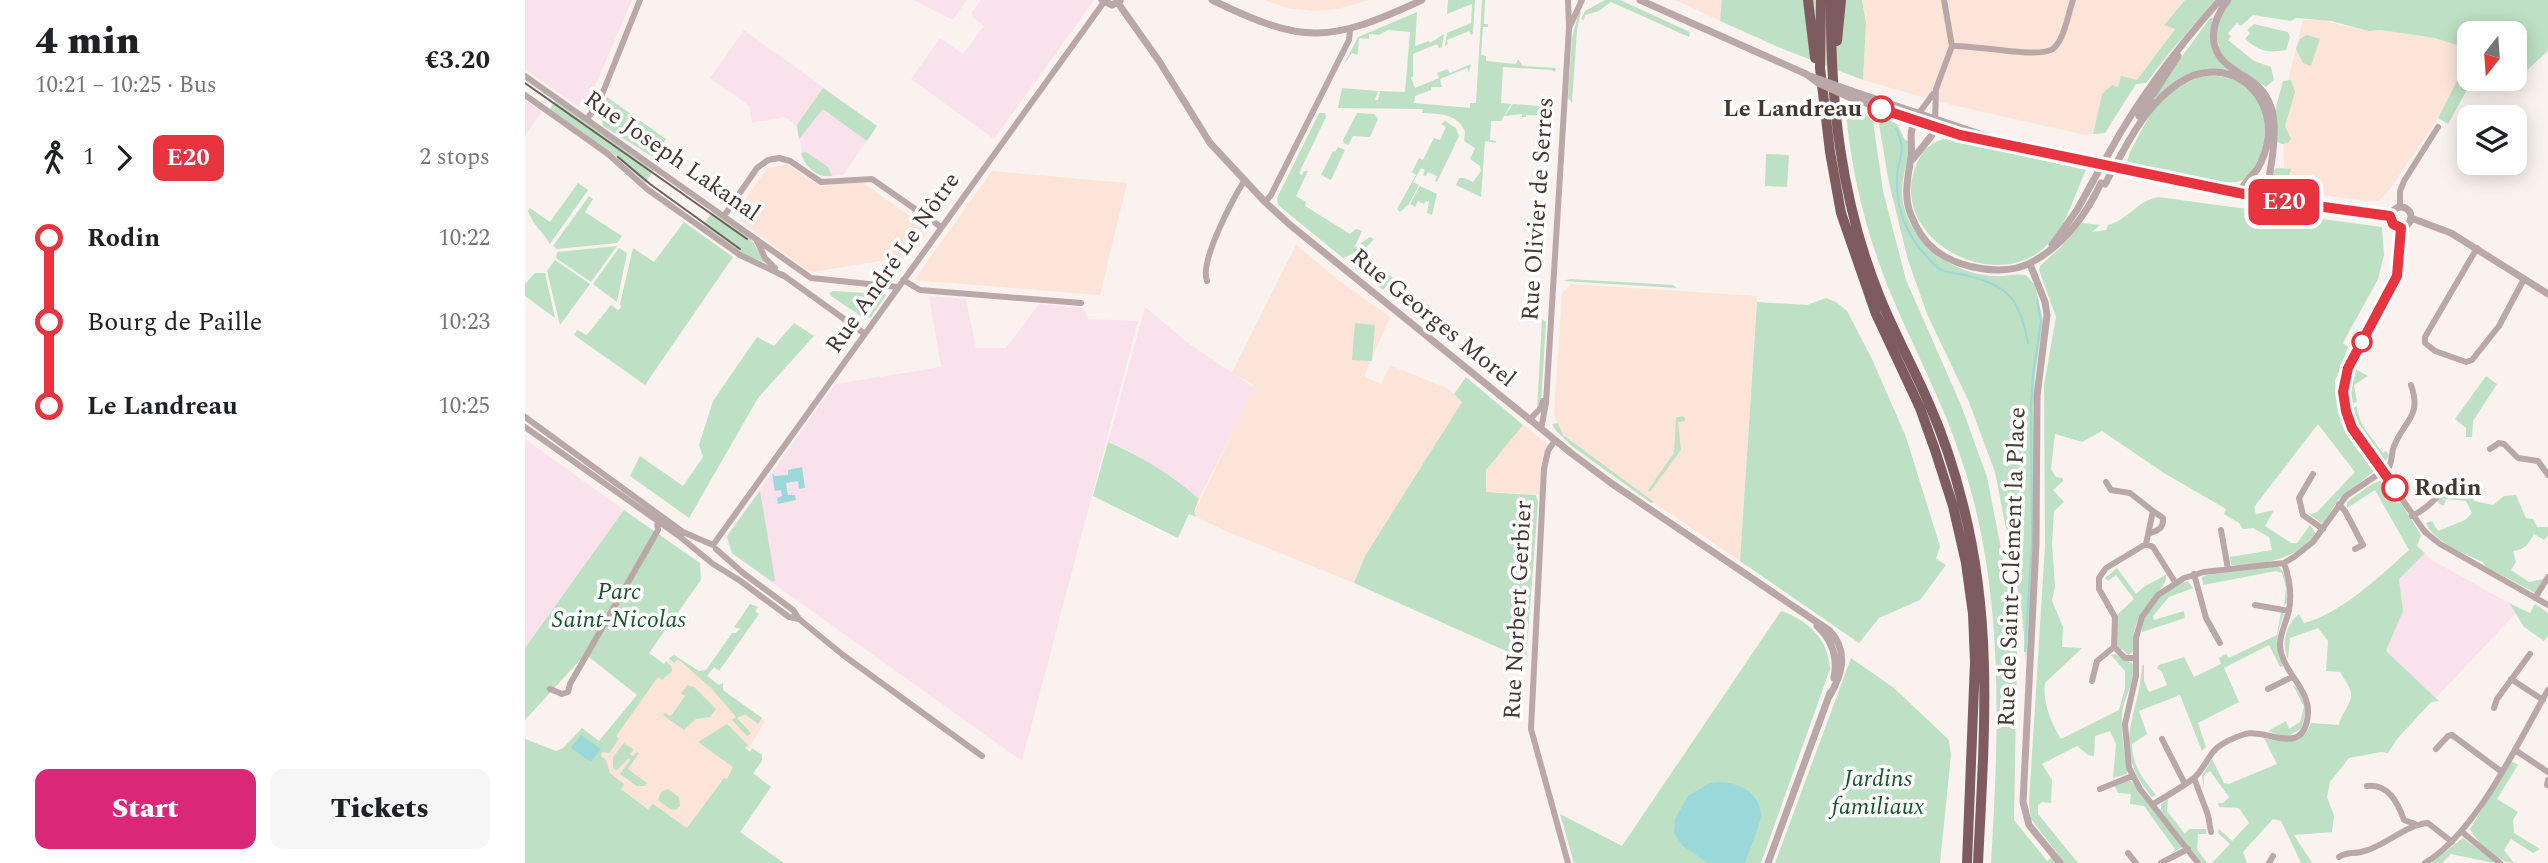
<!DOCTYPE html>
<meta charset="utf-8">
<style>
:root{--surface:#fff;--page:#f6f6f6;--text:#202124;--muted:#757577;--accent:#db2777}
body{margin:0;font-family:Spectral,serif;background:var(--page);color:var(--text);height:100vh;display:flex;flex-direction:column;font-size:26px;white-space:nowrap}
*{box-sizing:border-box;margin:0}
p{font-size:23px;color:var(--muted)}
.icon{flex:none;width:38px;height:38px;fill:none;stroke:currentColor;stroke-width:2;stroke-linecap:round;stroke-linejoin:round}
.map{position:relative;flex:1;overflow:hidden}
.panel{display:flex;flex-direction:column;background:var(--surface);width:525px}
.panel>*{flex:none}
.badge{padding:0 14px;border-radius:10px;font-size:24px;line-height:46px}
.needle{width:46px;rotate:197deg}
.fabs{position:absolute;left:1932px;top:21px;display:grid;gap:14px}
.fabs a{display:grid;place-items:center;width:70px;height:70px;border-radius:14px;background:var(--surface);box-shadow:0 4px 18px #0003;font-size:35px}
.map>.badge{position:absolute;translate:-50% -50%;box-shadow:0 0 0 4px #fff}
.legs{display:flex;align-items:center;gap:10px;height:77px;padding:0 35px;font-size:23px}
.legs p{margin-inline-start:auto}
.head{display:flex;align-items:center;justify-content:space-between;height:119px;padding:0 35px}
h1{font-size:38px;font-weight:800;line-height:52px}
.button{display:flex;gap:14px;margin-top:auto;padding:14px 35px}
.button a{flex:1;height:80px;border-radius:14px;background:var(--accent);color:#fff;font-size:28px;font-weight:800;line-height:80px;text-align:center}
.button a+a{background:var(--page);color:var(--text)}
ul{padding:0 35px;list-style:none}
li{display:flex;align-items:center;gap:24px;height:84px;font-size:26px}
li i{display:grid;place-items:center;width:10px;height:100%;margin:0 9px;background:currentColor}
li i::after{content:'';width:18px;height:18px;margin:-9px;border:5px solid;border-radius:50%;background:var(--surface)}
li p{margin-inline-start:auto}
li:first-child i{background:linear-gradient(#0000 50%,currentColor 0)}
li:last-child i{background:linear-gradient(currentColor 50%,#0000 0)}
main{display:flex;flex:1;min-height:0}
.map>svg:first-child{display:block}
.commercial{fill:#fce4d9}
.education{fill:#fae2ed}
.green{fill:#bee0c4}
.water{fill:#9bd8d9}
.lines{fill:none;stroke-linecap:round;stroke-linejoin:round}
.stream{stroke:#9bd8d9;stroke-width:2}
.minor{stroke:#baa7a7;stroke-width:6}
.tertiary{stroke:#baa7a7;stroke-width:7}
.trunk{stroke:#7e5c5e;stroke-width:10}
.tram{stroke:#6e5f5a;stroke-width:2}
.tertiary-bridge{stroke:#baa7a7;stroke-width:7}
.line-1-casing{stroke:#fff;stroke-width:16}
.line-1{stroke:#e7343f;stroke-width:10}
.stop-1-dot{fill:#fff;stroke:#e7343f;stroke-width:3.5}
.labels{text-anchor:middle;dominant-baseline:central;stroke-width:7;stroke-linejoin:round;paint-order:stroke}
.stop-label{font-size:24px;font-weight:bold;fill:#473731;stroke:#fff;text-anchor:end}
.street-label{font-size:24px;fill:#473731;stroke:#fff}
.park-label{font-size:24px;font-style:italic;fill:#19542b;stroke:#fff}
</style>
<main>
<section class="panel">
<div class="head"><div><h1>4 min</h1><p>10:21 – 10:25 · Bus</p></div><b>€3.20</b></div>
<div class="legs"><svg class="icon" aria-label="walk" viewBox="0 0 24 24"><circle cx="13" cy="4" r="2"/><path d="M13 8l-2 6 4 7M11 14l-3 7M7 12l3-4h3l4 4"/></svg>1<svg class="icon" aria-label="forward" viewBox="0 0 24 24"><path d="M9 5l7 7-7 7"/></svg><b class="badge" style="background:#e7343f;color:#fff">E20</b><p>2 stops</p></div>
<ul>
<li><i style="color:#e7343f"></i><b>Rodin</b><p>10:22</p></li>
<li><i style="color:#e7343f"></i><span>Bourg de Paille</span><p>10:23</p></li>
<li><i style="color:#e7343f"></i><b>Le Landreau</b><p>10:25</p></li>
</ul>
<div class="button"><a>Start</a><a>Tickets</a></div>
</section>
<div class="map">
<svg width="2023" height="863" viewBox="0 0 2023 863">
<rect width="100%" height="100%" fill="#faf2ee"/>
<path class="commercial" d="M739 0H844L813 9 790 11 762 8Z
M1150 0H1197L1195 21 1155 2Z
M1337 0H1660L1639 24 1650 28 1612 80 1596 77 1593 87 1577 94 1568 134 1560 135 1419 103 1338 80 1341 23Z
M1778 20H1795L1843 31 1856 30 1910 38 1944 49V57L1913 118 1865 189 1854 201H1841L1760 190 1757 106Z
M262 164 290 183 299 186 337 182 400 227 402 233 385 256 288 272 283 271 216 221 213 211 241 169Z
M467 171 602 183 575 295 389 280Z
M771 245 820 285 865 317 839 376 856 384 865 365 921 388 938 401 840 556 829 583 703 532 673 518 669 513 729 388 727 384 707 373Z
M1046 284 1232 296 1215 561 1115 493 1038 435 1029 414 1037 293Z
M998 425 1025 446 1018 495 961 492V470Z
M148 655 240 721 221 753 164 837 38 748 57 728 74 741Z"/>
<path class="education" d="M0 0H107L62 105 57 102 54 107 0 69Z
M389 0H442L428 20Z
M456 0H569L469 139 386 79 415 38 438 54 459 26 448 18 447 12Z
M219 30 352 126 318 175 298 177 280 164 271 125 260 117 227 123 224 106 185 78Z
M0 100 17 112 0 136Z
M404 296 441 299 451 348H481L514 304 559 308 563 319 613 321 497 761 207 554 201 537 310 384 416 367Z
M620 307 663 343 730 388 674 499 651 481 603 450 583 442Z
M0 439 99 510 0 648Z
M1900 553 1905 559 1984 603 1990 614 1911 698 1861 651 1878 611 1874 579Z"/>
<path class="green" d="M923 0H950L948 33 946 35 944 31 922 40 923 44 920 46 922 33 946 23 947 4 922 14Z
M957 0H960L959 24H963V27H958L956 55 961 56V61L991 64 993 59 998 66 1031 68 1030 72 1026 70 978 67 976 103 986 104 976 121H966L965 140 971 141V143L960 141 956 197 931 185 934 178H939L948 182 956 171 955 166 945 159 950 148 939 141 940 132C933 113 914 114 897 113L898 109 813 108 817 88 853 91 850 100H853L855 91 880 92 885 32 863 30 854 35 844 34V39L834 38 833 53 832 55 827 53 818 66 833 37 892 12 890 46 904 41 905 43 919 34 917 47 914 48 912 44 888 54V76L886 78 890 88 914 78 912 73 922 69 925 73 946 64 944 72 942 68 915 79 917 87H906V90L890 96 889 103 945 108V103H951Z
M1080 0H1095L1165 32 1164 37 1086 2 1074 11 1060 15 1059 20 1056 19 1060 11Z
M1197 0H1337L1341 23 1338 80 1258 49 1195 21Z
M1660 0H1690L1645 52 1621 83 1611 84 1580 133 1568 134 1577 94 1587 85 1593 87 1596 76 1612 80 1650 29 1639 25Z
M1707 0H2023V51L2001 71 1990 66V33H1944V49L1910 38 1856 30 1843 31 1806 21 1771 18 1766 21 1728 15 1716 26 1712 23 1703 33 1706 36 1703 40 1729 61 1746 67 1749 80 1741 87 1706 65 1695 51 1691 35 1695 17Z
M1054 11 1056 12 1052 30 1047 103 1043 98 1047 38Z
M1685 18H1688C1682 46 1692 52 1708 72L1687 70 1632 98 1629 95Z
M1729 24 1763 32 1765 37 1761 50C1742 53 1736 52 1720 39L1725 33 1722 30Z
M1782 35 1795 39 1786 66 1778 63 1771 49 1775 39Z
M1944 57V79H1948L1923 124 1913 118Z
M1685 75C1699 77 1715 78 1725 90 1730 96 1737 106 1738 114 1743 133 1738 174 1715 181 1695 188 1626 167 1602 162L1605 152 1628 109 1648 90 1674 77Z
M1766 80 1770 92 1760 126 1766 139 1763 143 1757 144 1751 141 1750 111 1758 81Z
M298 88 352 126 342 141 298 109 274 139 272 125Z
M82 97 141 139 128 157 78 126 76 114Z
M1016 99 1019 109H1022V114L1028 116 1001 115V117H997V114L979 116 988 104 1014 106Z
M30 101 129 170 120 183 92 157 25 109Z
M1325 107 1339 113 1348 121 1358 191 1381 280 1436 405 1462 477 1485 594 1492 647 1489 820 1522 861 1532 853 1506 819 1504 803 1520 545 1519 385 1531 317 1514 270 1515 266 1536 247 1557 223 1575 225 1567 232 1581 230 1583 225C1603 220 1612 201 1633 197L1857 227 1859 255 1853 279 1818 343 1823 347 1810 381 1811 398 1816 402 1821 423 1847 461 1849 471 1813 500 1799 522 1796 523 1780 511 1785 514 1792 512 1830 472 1793 424 1729 507 1731 514 1749 510 1740 526 1766 543H1772L1785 525 1791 534C1771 560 1737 565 1706 565L1705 557 1747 550 1744 537 1728 528 1718 529 1714 523 1699 514 1701 509 1639 473 1577 431 1557 442 1530 434 1526 469 1531 477 1538 478V481L1528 490 1539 502 1529 511 1527 544 1530 587 1527 601 1538 627 1537 647 1557 648 1520 683C1517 702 1527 724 1536 739L1594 710 1600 688V671L1586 655 1590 654 1610 665C1610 681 1601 693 1598 708 1594 729 1601 753 1602 774L1588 778 1591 744 1585 731 1570 736 1569 756 1563 755 1552 746 1517 764 1527 780 1526 803 1517 802 1513 805V814L1553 863H1466C1474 727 1480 589 1436 458 1417 400 1388 347 1365 292 1342 235 1326 173 1321 112Z
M794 113H800L801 117 774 173 777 175 779 171H783L771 196 781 202 780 206 825 234 831 229 837 231 829 248 845 237 849 239 837 252 835 250 818 258 753 205 752 198Z
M832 113 849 114 853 119 845 137 828 136 823 145 819 143 818 140Z
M1359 118 1372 124 1380 140 1383 141C1385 159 1376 176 1377 195 1381 240 1425 274 1468 276 1479 277 1490 273 1501 275L1510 285 1518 321 1510 376 1508 407 1509 545 1501 662 1497 611 1470 472 1444 402 1402 314 1383 260 1364 183 1354 124Z
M920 121 931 128 934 136 912 182 910 181 912 176 903 172 901 176 898 175 900 170 896 168 888 182 894 185 884 204 875 212 872 209 891 175 887 172 894 158 898 160 909 138 915 140 921 127 916 124Z
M1418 139 1429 140 1561 170C1549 195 1543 224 1522 245 1470 298 1359 237 1392 163 1397 151 1405 143 1418 139Z
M813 147 820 150 806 180 796 175 808 151 810 152Z
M281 152 303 167 307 176C293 178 279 167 276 153Z
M1241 154 1264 155 1262 187 1240 186Z
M1751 168 1766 169 1759 193 1746 186 1748 171Z
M53 183 63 190 25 244C18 232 8 225 3 211L5 208 25 222Z
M895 186 912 194 907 215 902 213 904 202 901 201 899 204 893 201 890 207 885 204Z
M64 196 68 199 60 212 97 236 92 243 32 249 28 246Z
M187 212 225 238 241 263 220 255 178 225Z
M159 222 208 257 120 385 49 335 52 330 62 335 86 305 93 310 96 308 95 304 108 248 129 262Z
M92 246 66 282 31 258 32 252Z
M94 248 102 253 92 302 68 284Z
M836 256 838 258 840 256 868 278 858 290 827 266Z
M30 260 65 284 35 325 22 271Z
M10 273H20L30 318 0 296V284Z
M1045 279 1148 285 1152 288 1038 281Z
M308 291 359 294 361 295 346 317 340 319 306 296 304 293Z
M1301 298 1311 302 1322 311 1347 359 1381 437 1415 546 1411 559 1421 565 1395 600 1354 618 1334 643 1215 561 1232 302 1282 305Z
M1017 319 1021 322 1016 404 1012 411Z
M269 323 289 336 233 398 164 518 105 476 115 456 158 486 178 457 174 445 188 401 232 337 249 346Z
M830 323 850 325 847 361 827 360Z
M1828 368 1843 376 1829 385 1832 402 1823 404V387Z
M1961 376 1972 384 1948 421 1947 437H1941V428L1930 419Z
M941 377 998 425 961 470V492L1011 495 1013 503 1001 660 829 583 840 556 937 402 929 394Z
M1832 406C1832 423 1848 439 1858 453L1861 451 1864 455 1859 464 1827 418 1824 410Z
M1157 416 1160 418V421L1153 422 1156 450 1125 492 1123 490 1149 453 1151 418Z
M1033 423 1038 435 1129 502 1126 503 1048 447 1031 431 1027 424Z
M583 442C615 455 648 476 674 499L669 511 671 517 664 514 653 538 568 496Z
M1857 480 1872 503H1876L1896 535 1892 546 1900 553 1874 579 1878 611 1861 651 1914 701 1906 702 1872 739 1863 753 1856 752 1824 758 1805 782 1802 797 1809 815 1807 832 1769 835 1787 863H1776L1756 821 1748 819 1718 852 1722 863H1687L1705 844 1693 833 1694 829 1707 841 1724 823 1714 808 1694 807 1693 803H1698L1704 797 1685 771 1679 775V788L1677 776 1687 759 1699 783 1704 784 1752 764 1739 738C1758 743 1778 746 1786 723L1814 725C1815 714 1828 703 1826 693 1825 686 1818 678 1815 672L1801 671 1803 641 1793 628 1765 638 1763 659C1756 644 1761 624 1774 614L1779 623C1816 614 1856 575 1884 550L1850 490 1822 508V502L1847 484Z
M235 491 250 580 248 582 207 553 202 536Z
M1923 491H1933L1940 497H1948L1949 501 1968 505 1979 496 1991 495 2001 518 2008 519 2012 527H2023V536L2019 540 2009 534C2004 544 1999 550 1988 551L1991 562 1986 570 2004 582 2018 579 2010 593 1960 566 1958 562C1940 554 1909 542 1901 523L1907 521 1913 531 1940 520 1947 513 1941 501 1921 499 1919 506 1913 503V501Z
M99 510 175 563 176 580 124 653 139 664 141 661 146 666 147 671 137 680 133 677 91 736 94 739 84 753 77 752 76 756 81 760 85 773 99 784 96 789 123 809 128 804 162 828 199 778 202 779 208 767 173 742 202 724 223 745 220 748 225 752 227 748 237 755V761L228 773 246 787 215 832 259 863H0V739L31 751 38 748 57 728 74 741 112 695 64 657 55 660 0 720V648Z
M1753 566C1764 574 1763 591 1762 603L1759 606 1761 588 1757 573 1751 571 1678 585 1677 577 1682 575Z
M1592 568 1611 594 1620 586 1641 575C1643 587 1620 604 1614 618 1608 629 1608 640 1608 652L1603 655 1597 649 1596 651 1591 645 1592 615 1609 599 1591 575 1583 581 1580 578Z
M1662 581 1668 588 1644 597 1628 616 1629 620 1659 611 1660 618 1617 632C1616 610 1641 587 1662 581Z
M1984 603 2005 613 2010 604 2023 613V636L2019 641 1999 627Z
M225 604 233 607 230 611 234 614 194 671 189 667 182 676 194 685 198 683V690L237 718 233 724 220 714 212 718 226 733 222 736 207 720 211 717 186 688 153 659 149 663 144 658 149 655 174 671 181 670 207 633H211L215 629 209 627Z
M1256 611C1283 620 1304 640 1305 669L1236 863H1049L1035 814 1097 846Z
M1756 612 1759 614C1752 631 1749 649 1758 666L1755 667 1744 645 1699 668 1714 702 1673 723 1681 747 1677 751 1655 695 1614 711 1622 734 1607 744C1607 765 1618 779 1631 795L1627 797C1584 747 1614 718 1617 666L1619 664V681L1624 692 1642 685 1637 672 1632 668 1634 665 1659 657 1669 677 1696 664 1694 658 1701 654 1704 658 1752 635Z
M1326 658 1369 688 1424 740 1426 755 1415 863H1250Z
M162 685 169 687 191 709 185 717 171 719 159 730 138 715 140 713 146 716 160 696 156 693Z
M1768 685C1783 694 1782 714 1776 729L1761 737 1743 731 1761 721 1764 729 1775 722 1779 707Z
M99 743 109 750 105 754 108 756 112 752 114 753 103 769 122 783 119 786H112L95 774 105 760 104 758 91 771 88 767V757Z
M1986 761 1993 765 1972 799 1993 812 1988 820 1989 833 2015 849 2008 853 1986 839 1979 850 1989 863C1974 863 1951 842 1945 829Z
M1604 780 1608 783 1657 847 1647 853 1650 849 1619 806 1605 804 1606 794 1593 793 1589 785Z
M143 789 154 797 155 806 151 810 145 809 133 800 136 792Z
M1643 799 1642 811 1660 834 1664 829H1681V834H1673L1672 849 1682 863H1677L1636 811V804Z
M1938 838 1967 859 1969 863 1926 854 1917 863H1906Z"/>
<path class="water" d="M277 467 280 488 274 489 273 481 261 483 263 495H270L271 500 253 504 252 498 257 496 256 490 250 491 247 473 250 476 263 475V470Z
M56 735 76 749 66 762 46 748Z
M1191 782C1212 781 1235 792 1236 815 1236 822 1223 854 1220 863H1183L1158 846 1149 833 1150 819 1163 796 1183 784Z"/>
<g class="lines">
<path class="stream" d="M1371 129C1382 148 1374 157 1372 175 1370 208 1381 235 1403 258 1417 274 1422 272 1440 275 1484 285 1495 300 1503 343
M1500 651 1507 540 1506 404 1508 375 1516 321 1512 299"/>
<path class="minor" d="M1419 0 1427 46
M1044 28 1057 0
M0 76 286 278 373 287
M0 95 83 154 122 189 215 255 261 277
M1392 116 1408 94
M62 119 74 102 115 0
M1410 122 1411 89 1427 46C1449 44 1519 61 1530 47 1540 36 1543 14 1548 0
M740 202 746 195 824 40 825 30
M1875 207V191L1879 181 1913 127
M199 216 232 168 243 160 254 158 265 161 296 182 347 179 416 227
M1876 228 1872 276 1823 368 1819 380 1818 397 1827 428 1900 532 1915 544 2023 605
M232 241 240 258 250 268
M1952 248 1900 337V343L1910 351 1941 362 1947 360 1974 326 1999 279
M258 275 340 334
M378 280 395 290 556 303
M682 281C674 262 708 199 719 181
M0 417 158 532 188 545
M1004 420 1016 408 1018 401
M0 427 154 536 188 564 214 580 264 617 274 619
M1016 429 1021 403 1044 28 1043 0
M1030 440 1023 451 1019 469 1006 729 1043 863
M1965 449 1974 443 1979 444 1993 458 2013 461 2023 475
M1788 474 1774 498 1778 515 1798 529
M1581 482 1586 490 1605 493 1628 511
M1814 504 1820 511 1838 545 1830 549
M1887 516C1917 502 1909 485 1947 487
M1696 530 1703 569
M1621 544 1628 511 1638 518C1639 529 1632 531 1623 534
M188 545 579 2
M191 549 218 573 268 610 274 619 318 655 457 756
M1669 574 1681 618 1695 643
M2010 598 2023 577
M1730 605 1764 611
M1611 658H1600L1589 647 1590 617 1574 589V578L1581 568 1621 544 1628 547 1650 582
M1986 679 2018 700
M1567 681 1572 661 1589 647
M25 689 37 694 43 692 45 684 133 530 132 521
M1743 689 1767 677
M1969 708 1972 699 2005 654
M1637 739 1660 784
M1911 749 1923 736 1927 735 1977 772
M1990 750 2023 772
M1669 778 1683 815 1686 832
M2022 785 2023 780
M1842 786C1863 783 1873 803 1879 820L1890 824
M1575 789 1607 776
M1628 804C1642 796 1656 788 1669 778 1677 771 1681 761 1688 752 1694 744 1710 737 1720 734 1742 728 1780 759 1783 713 1784 687 1756 671 1755 645 1755 634 1760 625 1763 614 1768 596 1765 580 1759 563
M1937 832 1975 863
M1603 853 1611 863
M1814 857C1821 852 1827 854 1836 852 1860 847 1879 825 1903 823L1927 842
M1636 863 1663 849
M1673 863 1615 789 1604 768 1600 724 1611 676V638L1617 617 1633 595 1659 578 1679 572 1759 563 1769 557 1788 542 1821 496 1864 467C1868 459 1866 451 1870 444 1880 420 1897 416 1886 385
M1744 863 1748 856
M1900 863C1952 832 1992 744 2023 690"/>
<path class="tertiary" d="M577 0 587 5 595 1
M687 0C780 45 804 43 897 0
M1115 0 1281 74
M1703 0C1686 21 1681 48 1704 66 1723 81 1737 82 1746 107 1754 130 1745 174 1740 198
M593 3 634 61 685 143 740 202 764 224 1046 453 1086 483 1305 631C1324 652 1317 675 1304 697
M1327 91 1467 138
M1326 98 1435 135 1740 198 1865 216
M1614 116 1653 56
M1390 121C1383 132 1388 145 1386 157 1383 177 1378 196 1386 215 1391 228 1400 242 1410 250 1434 269 1481 277 1507 262 1539 245 1561 215 1576 183
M1585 151C1615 96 1653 47 1695 0
M1597 153C1612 126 1627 101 1654 83 1697 54 1748 86 1743 138 1742 147 1738 160 1733 168 1727 177 1718 183 1714 193
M1388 159 1407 135 1410 127
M1866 217a10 10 0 1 1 20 0a10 10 0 1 1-20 0Z
M1886 218 1926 233 2023 294
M1527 245 1552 210 1568 181
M1505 264 1520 302 1522 315 1512 396 1511 544 1498 802 1504 825 1535 863
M1292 626C1307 640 1313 658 1309 678
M1243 863 1305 693"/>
<path class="trunk" d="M1283 0 1290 58
M1296 0 1295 68 1305 152 1316 213 1351 314 1395 408 1410 450 1428 506 1441 563 1448 614 1450 662 1442 863
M1306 0C1305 101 1316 201 1354 295 1369 333 1389 368 1405 406 1418 436 1429 469 1437 501 1469 622 1459 739 1453 863
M1312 41 1316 0"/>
<path class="tram" d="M0 83 222 239
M93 157 125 184 215 249"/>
<path class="tertiary-bridge" d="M1281 74 1293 83 1326 98
M1285 76 1327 91
M1568 181 1585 151
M1580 184 1597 153"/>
</g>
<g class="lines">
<defs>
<path id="line-1" d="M1356 109 1435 135 1714 193 1769 203 1865 216 1868 224 1876 228 1872 276 1823 368 1818 392 1821 411 1827 428 1870 488"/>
</defs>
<use href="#line-1" class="line-1-casing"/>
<use href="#line-1" class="line-1"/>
</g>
<g class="stop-1-dot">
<circle cx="1356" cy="109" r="12"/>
<circle cx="1837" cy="342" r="9"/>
<circle cx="1870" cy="488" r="12"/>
</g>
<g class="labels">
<g class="stop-label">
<text x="1337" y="109">Le Landreau</text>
<text x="1889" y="488" text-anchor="start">Rodin</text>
</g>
<g class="street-label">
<text transform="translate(147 156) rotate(35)">Rue Joseph Lakanal</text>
<text transform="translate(1013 209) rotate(-86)">Rue Olivier de Serres</text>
<text transform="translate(368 263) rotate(-55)">Rue André Le Nôtre</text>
<text transform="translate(908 318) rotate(39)">Rue Georges Morel</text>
<text transform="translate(1487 567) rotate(-88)">Rue de Saint-Clément la Place</text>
<text transform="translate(993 610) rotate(-87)">Rue Norbert Gerbier</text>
</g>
<g class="park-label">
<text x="94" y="592">Parc<tspan x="94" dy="28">Saint-Nicolas</tspan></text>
<text x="1353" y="779">Jardins<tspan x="1353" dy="28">familiaux</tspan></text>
</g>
</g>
</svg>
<div class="fabs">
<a><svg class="needle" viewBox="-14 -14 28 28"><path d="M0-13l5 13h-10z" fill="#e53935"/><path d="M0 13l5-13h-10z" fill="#757577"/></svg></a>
<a><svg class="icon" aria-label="layers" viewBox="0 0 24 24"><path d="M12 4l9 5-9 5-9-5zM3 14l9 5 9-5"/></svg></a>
</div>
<b class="badge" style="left:1759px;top:202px;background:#e7343f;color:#fff">E20</b>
</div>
</main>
